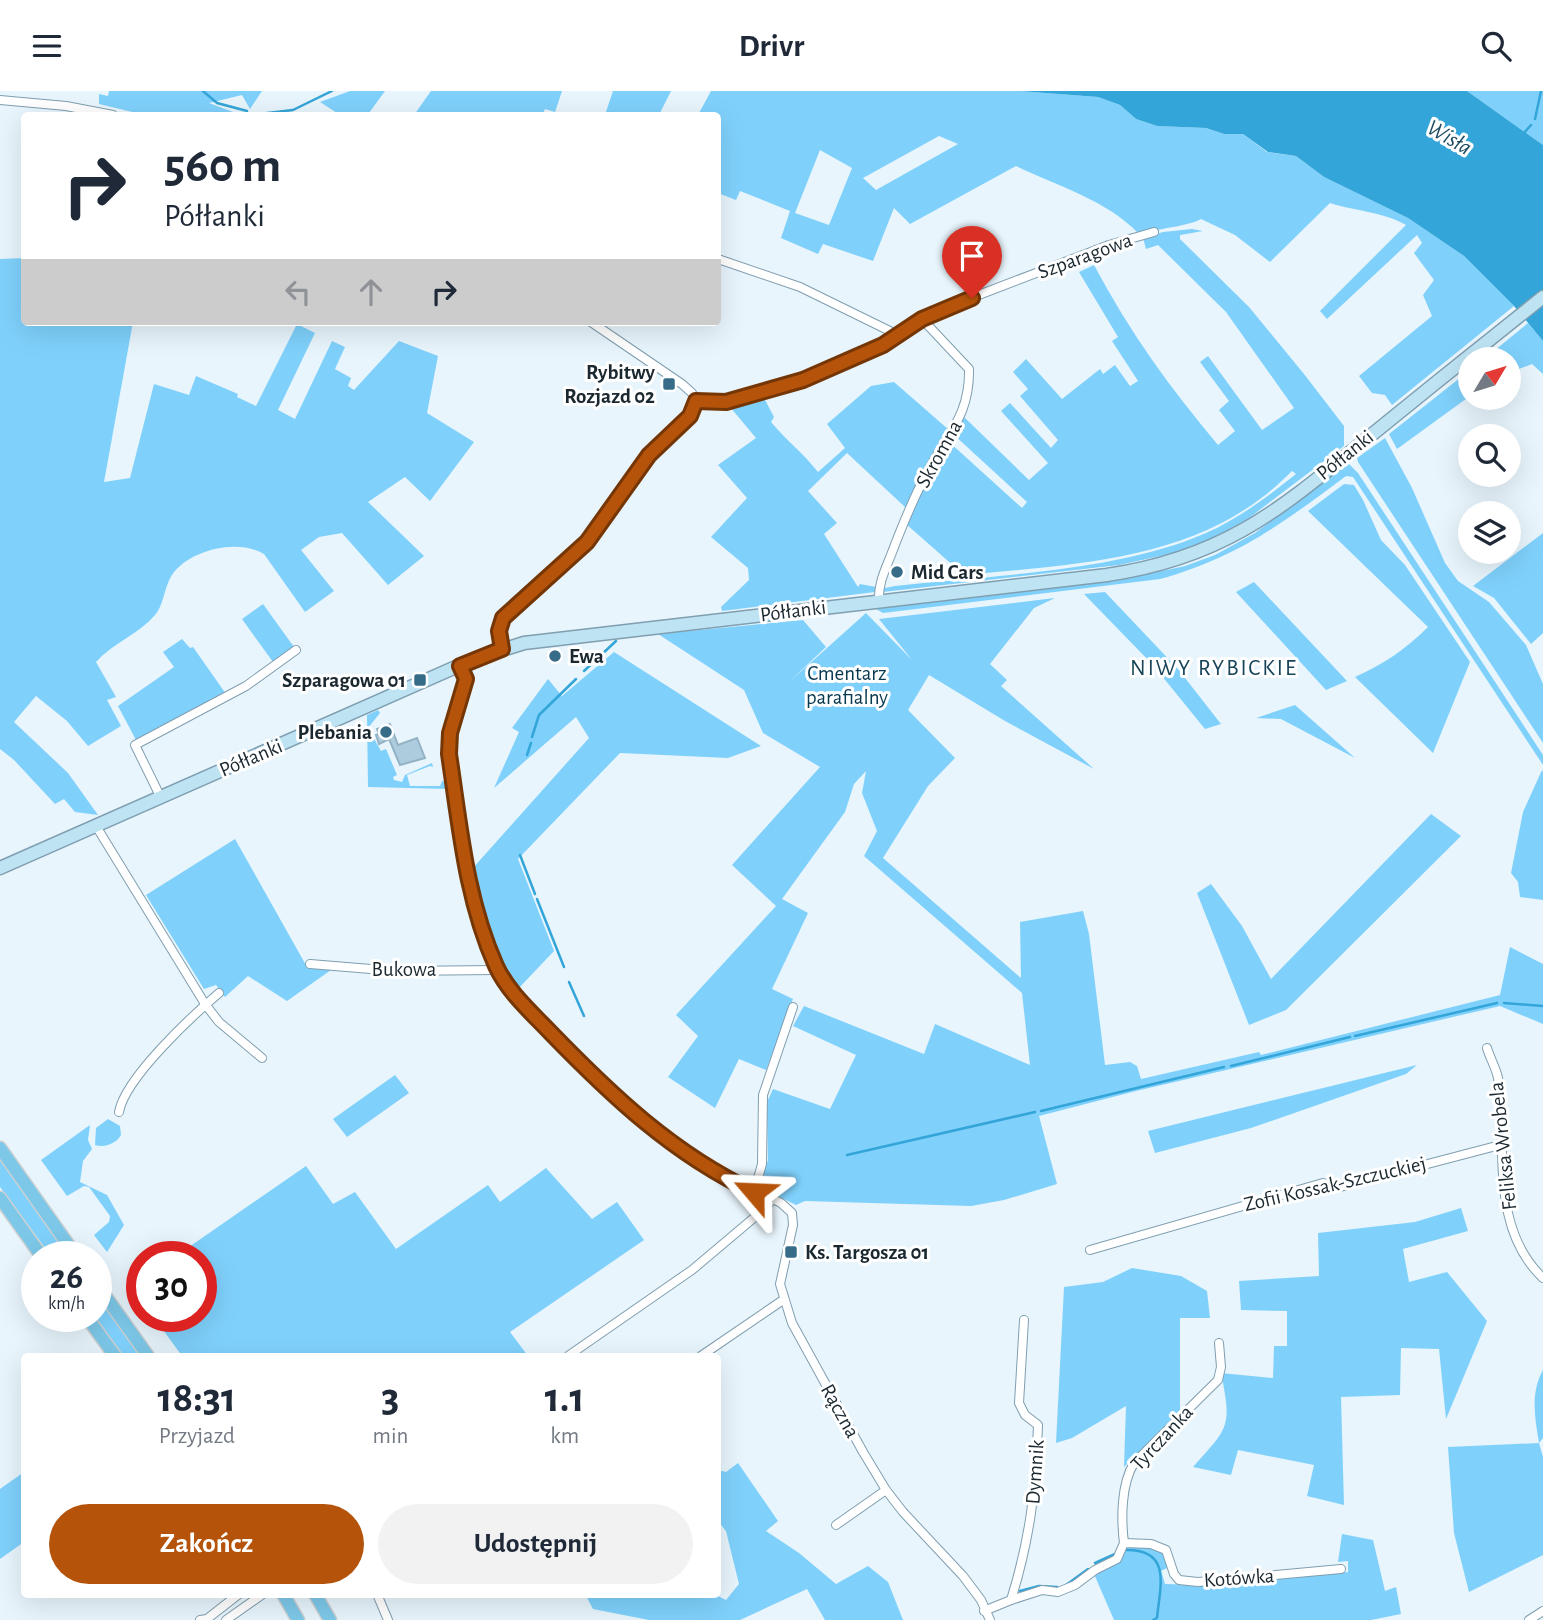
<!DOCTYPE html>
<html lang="pl">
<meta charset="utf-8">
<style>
:root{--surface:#fff;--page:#f2f2f3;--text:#1f2937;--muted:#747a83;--accent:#b45309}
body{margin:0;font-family:"Alegreya Sans",sans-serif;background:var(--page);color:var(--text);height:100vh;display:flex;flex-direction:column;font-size:26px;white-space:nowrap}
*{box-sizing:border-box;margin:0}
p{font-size:23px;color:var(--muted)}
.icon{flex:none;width:38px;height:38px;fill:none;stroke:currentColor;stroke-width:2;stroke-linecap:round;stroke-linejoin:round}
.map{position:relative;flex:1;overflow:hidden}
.panel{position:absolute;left:21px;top:1262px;width:700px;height:245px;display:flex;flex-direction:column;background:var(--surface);border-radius:7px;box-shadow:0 7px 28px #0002}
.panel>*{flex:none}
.hud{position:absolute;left:21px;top:21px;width:700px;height:214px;border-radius:7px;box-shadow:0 7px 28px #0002;background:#fff;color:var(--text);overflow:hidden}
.needle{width:46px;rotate:52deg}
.fabs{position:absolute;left:1458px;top:256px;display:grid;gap:14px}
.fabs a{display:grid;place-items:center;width:63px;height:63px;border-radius:50%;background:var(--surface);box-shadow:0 7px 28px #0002;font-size:35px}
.speed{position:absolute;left:21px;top:1150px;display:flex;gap:14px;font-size:35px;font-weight:700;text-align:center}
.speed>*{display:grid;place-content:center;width:91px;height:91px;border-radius:50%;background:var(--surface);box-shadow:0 7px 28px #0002;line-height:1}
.speed small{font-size:18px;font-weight:400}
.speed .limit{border:10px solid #d22;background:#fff;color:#111}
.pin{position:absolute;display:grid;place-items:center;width:60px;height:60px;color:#fff;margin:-72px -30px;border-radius:50% 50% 50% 0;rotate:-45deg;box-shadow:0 0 7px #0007}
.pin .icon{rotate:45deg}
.me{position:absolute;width:77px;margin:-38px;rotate:296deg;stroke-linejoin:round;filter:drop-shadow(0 0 5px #0008)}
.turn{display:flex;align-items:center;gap:24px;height:147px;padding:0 28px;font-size:32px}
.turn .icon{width:91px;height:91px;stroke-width:2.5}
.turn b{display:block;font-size:49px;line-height:60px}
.lanes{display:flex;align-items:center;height:66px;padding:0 28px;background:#0003;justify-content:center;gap:35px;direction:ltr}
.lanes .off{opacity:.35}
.eta{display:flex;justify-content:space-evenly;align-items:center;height:119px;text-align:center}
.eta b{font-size:42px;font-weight:700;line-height:49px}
.cta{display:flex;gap:14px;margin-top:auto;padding:14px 28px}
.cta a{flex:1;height:80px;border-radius:42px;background:var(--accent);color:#fff;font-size:28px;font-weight:700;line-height:80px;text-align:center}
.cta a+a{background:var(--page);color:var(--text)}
header{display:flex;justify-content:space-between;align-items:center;height:91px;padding:0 28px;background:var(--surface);font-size:32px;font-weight:700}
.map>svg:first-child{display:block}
.green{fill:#7fd1fc;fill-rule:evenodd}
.water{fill:#33a5d8}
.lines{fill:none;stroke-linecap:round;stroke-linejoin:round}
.stream{stroke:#33a5d8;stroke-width:2.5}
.building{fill:#adcddf;stroke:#93b3c5;stroke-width:2}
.street-casing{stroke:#7f9eb0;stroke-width:10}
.secondary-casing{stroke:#7f9eb0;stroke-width:15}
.primary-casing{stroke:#cdd0d1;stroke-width:15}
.street{stroke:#fff;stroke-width:8}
.secondary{stroke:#bee4f4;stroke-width:12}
.primary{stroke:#7dc8e9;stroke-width:12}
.route-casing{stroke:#753606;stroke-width:18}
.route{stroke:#b45309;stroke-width:12}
.poi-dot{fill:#366c88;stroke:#fff;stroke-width:2.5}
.labels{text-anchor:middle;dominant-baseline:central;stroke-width:6;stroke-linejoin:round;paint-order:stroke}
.street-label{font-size:21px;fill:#1b282f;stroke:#fff}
.poi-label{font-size:21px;font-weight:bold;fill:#1b282f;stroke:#fff;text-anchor:end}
.park-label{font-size:21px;fill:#08394f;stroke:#fff}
.water-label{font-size:23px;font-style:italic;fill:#1e4b61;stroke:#fff}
.neighbourhood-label{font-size:23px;letter-spacing:2px;fill:#19455a;stroke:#fff}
</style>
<header><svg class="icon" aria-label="menu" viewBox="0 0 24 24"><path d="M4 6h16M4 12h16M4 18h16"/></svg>Drivr<svg class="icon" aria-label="search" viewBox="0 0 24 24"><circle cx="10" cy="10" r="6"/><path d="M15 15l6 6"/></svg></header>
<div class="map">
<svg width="1543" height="1529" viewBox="0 0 1543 1529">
<rect width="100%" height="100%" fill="#e8f5fc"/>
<g class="green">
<polygon points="109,0 262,0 250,18 242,4 209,12 233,21 247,21 246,24 145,24 99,13 99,3 108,5"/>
<polygon points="350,0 385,0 369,22 371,24 336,24 337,22 320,11"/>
<polygon points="431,0 562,0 555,21 545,18 542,24 414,24"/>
<polygon points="613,0 671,0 659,24 605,24"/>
<path d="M711,0H1019L1098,6L1120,14L1136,28L1157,35L1206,37L1224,43H1243L1267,61L1296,65L1324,86L1408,127L1464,165L1514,215L1392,314L1385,304L1372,302L1359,285L1432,225L1423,204L1434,189L1414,162L1422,152L1417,144L1327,228L1320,220L1406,134C1384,121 1355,120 1330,112L1270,171L1235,144L1201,128C1190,135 1155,138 1139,143C1107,109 1057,95 1016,75L910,133L894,117L873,170L823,153L818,163L781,147L790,120L740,100L736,109L718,102V24H698ZM939,45L958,53L876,99L863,87ZM820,59L852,77L829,134L795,122Z"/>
<polygon points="1467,0 1543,0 1543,54"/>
<path d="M1192,138L1203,140L1180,144V148L1249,216L1304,283L1344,335V355L1249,427L1220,444L1179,461L1119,474L883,501L885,497L895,495C993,484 1117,481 1206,442C1240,427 1267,406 1296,383L1292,380C1282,390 1271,400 1260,408C1176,471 1064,474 964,484L906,433L948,350L1022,417L1027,411L953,343L964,326L1029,389L1048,372L1001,320L1010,312L1051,357L1058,349L1020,305L1028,298L1013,281L1026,268L1062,308L1100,278L1103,283L1115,274L1130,295L1138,290L1112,250L1118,246L1079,181L1094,174C1129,240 1170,297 1218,354L1235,340L1219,319L1229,310L1200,271L1208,265L1262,339L1294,317L1226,221L1158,154L1146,158L1143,147L1163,141Z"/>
<path d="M24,167V231H133L104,391L130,387L154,293L189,304L196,285L238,303L237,306L256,315L297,233L315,242L278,319L295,328L332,250L345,256L335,278L351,287L348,295L354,299L399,250L438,265L427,322L474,351L430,410L405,386L368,411L424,465L388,494L342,442L319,446L301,459L334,500L305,521L264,463C237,447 189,459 172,484C164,496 164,514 155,524C139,543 113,552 96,571L116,606L107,609L121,635L88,655L67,630L36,605L14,631L68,682L98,724L75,721L64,708L55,713L14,669L0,658V168Z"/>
<polygon points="1528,232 1543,250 1543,283 1532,273 1509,282 1508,268 1484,268"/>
<polygon points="1470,279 1470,305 1397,358 1389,343"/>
<path d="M894,291L949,339L905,416L847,362L808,400L837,432L824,443L858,496L860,493L876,496L875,501L722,520L721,516L749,489L748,477L711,446L747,407L718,374L756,347L730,316L763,305L774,326L771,331C787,350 803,362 818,381L845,357L827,333L871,295Z"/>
<polygon points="1385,347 1412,397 1445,472 1458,490 1489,511 1526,554 1543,593 1543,652 1358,371 1357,367"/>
<path d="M1348,372L1358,382L1543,664V674L1353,386L1346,385C1283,432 1238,466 1160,488L883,522L876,518L1116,490L1185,475L1215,464L1255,442Z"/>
<path d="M1344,393L1354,394L1363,409L1381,449L1405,474L1470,571L1433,662L1355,586C1384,573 1406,558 1428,536L1308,420Z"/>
<polygon points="1543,442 1543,542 1531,553 1494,507 1473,495"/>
<polygon points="1254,491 1347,590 1326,599 1236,501"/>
<polygon points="1105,501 1178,578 1221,633 1205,638 1153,574 1084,503"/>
<polygon points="1055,507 1034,517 990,573 1007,589 1001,595 1094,678 1005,630 929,584 908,619 955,667 928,695 883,767 1021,887 1020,831 1083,820 1089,843 1105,974 1130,971 1137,975 1141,988 1259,961 1261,964 1500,904 1510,856 1543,873 1543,933 1500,915 1136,1000 1039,1025 1057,1093 1004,1109 971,1115 805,1110 796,1114 760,1096 768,1069 767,1011 773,998 830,1018 856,964 793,935 804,915 924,963 935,933 1030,974 1022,902 864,765 877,740 862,702 866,680 854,693 845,721 782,808 808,822 772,898 793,908 766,979 739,968 715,1017 668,986 698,945 676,924 776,815 732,774 820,676 763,642 744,599 658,543 803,529 826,556 789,591 866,522 912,569 879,528"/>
<polygon points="263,513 294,556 273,571 242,528"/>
<polygon points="182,548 190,557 193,556 226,603 136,649 118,615 174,576 163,561"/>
<path d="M614,561L761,655L728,667L620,662L518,768L554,860L518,898C495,871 484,831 475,797L478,792L472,778L589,647L576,626L494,697L519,641L512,637L548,588L562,605Z"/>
<polygon points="1295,614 1355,667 1281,628 1256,627"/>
<polygon points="378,619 380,622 368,637 381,660 386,658 397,684 393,686 394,689 402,691 405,684 432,672 433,676 430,675 407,684 410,695 440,695 442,690 447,691 448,698 368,696 367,624"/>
<polygon points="1542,679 1543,681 1543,809 1520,806 1518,791 1511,782 1523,721"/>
<polygon points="1431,723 1461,745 1286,919 1249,934 1197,802 1211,793 1242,835 1271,888"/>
<polygon points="235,748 307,876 331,879 287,910 248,885 225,906 216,894 204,898 146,804"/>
<polygon points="1417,974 1406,983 1251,1037 1155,1062 1148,1040"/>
<polygon points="395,984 409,1002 347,1046 333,1028"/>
<path d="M108,1028L120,1035L121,1044C116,1053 104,1057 95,1054L96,1037Z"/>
<polygon points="90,1034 88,1049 92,1058 83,1070 80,1091 107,1104 124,1134 107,1161 94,1144 109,1131 110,1125 89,1096 84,1095 67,1105 41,1069"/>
<polygon points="0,1065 71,1165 51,1165 0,1096"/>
<polygon points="306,1075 333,1113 355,1101 396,1158 488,1094 500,1111 546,1077 592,1128 617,1111 644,1149 510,1241 528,1265 182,1265 153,1225 201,1225 201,1166 176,1165"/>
<path d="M1461,1117L1468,1140L1403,1158L1409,1191L1447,1181L1487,1230L1446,1328L1439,1258L1401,1257L1400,1304L1341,1306L1344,1414L1307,1405L1314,1374L1238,1359L1231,1384L1193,1376C1229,1336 1232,1336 1221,1282L1273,1287L1274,1255H1287V1220L1241,1219L1239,1190L1319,1185L1318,1142L1415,1131Z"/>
<polygon points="1132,1177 1181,1185 1207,1200 1210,1227 1180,1227 1180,1320 1124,1376 1126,1315 1072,1347 1056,1352 1064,1196 1103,1191"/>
<polygon points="96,1200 143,1265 123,1265 94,1225"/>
<path d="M1543,1279V1347L1539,1352L1543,1366V1464L1469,1501L1454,1442L1448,1356L1539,1352C1535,1328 1530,1302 1543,1279Z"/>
<polygon points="738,1372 778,1430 766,1440 799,1462 836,1493 868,1475 888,1491 903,1529 825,1529 807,1498 740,1529 649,1529 593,1518 585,1503 714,1503 726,1509 739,1493 726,1440 718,1430 718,1379 726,1381"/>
<polygon points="24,1381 24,1451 0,1468 0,1398"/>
<polygon points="1342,1443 1373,1449 1385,1500 1396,1496 1401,1523 1371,1529 1114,1529 1094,1483 1121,1467 1128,1455 1141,1455 1162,1459 1169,1476 1161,1480 1165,1493 1202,1494 1348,1481 1348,1470 1338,1471"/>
</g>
<polygon class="water" points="1019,0 1467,0 1543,54 1543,250 1514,215 1464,165 1408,127 1324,86 1296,65 1268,61 1243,43 1224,43 1206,37 1157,35 1136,28 1120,14 1098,6"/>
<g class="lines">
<g class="stream">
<polyline points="203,0 217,12 247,20"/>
<polyline points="259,23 293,19 332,0"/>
<polyline points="1535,28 1541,0"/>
<polyline points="1524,42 1531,34"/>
<polyline points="584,580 616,550"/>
<polyline points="532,646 539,624 576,588"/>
<polyline points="527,664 531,652"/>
<polyline points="520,764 535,803"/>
<polyline points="537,808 564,876"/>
<polyline points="569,891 584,925"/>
<polyline points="1504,912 1543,915"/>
<polyline points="1355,945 1497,912"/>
<polyline points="1231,975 1350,946"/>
<polyline points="1041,1020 1224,976"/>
<polyline points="847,1064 1035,1021"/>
<path d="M1127,1459C1172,1459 1160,1495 1157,1527L1153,1529"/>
<polyline points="1095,1472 1115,1463"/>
<polyline points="1066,1494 1088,1478"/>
<polyline points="1020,1500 1039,1495 1057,1496"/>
</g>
</g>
<polygon class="building" points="390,633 398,654 417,647 425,667 400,674 389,648 379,653 376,644 379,643 377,638"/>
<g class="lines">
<g class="street-casing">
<g id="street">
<polyline points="0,9 66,15 113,24"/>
<polyline points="718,168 800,196 898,244"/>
<polyline points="591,231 682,293 692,302 696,310"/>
<polyline points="696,310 726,311 803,289 883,254 922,228 963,210 1109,154 1154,141"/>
<path d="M879,510C878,493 885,479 891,464C902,435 913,407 928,380C948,342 970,324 969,278L922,228"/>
<polyline points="502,558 499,540 503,527 587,451 649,364 690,325 696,310"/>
<path d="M460,575C474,598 446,635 449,664L473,815L498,879L513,901L640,1029L710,1078L781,1112L792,1122L793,1134L780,1193L792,1232L863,1361L886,1399L903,1421L963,1485L981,1509L990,1529"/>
<polyline points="161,707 135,654 246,595 296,559"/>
<polyline points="96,735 205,913 219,931 262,967"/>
<polyline points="310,873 395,880 498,879"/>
<path d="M1487,957C1490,967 1496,977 1498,987C1508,1053 1488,1135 1543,1187"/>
<path d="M119,1021C125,987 192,925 219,902"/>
<polyline points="754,1101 762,1073 763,1004 793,916"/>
<polyline points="1090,1159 1323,1092 1340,1096 1500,1054"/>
<polyline points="568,1265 692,1179 762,1120 772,1109"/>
<polyline points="701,1265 783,1209"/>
<polyline points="836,1434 886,1399"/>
<path d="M1124,1452C1121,1428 1121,1393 1134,1372L1218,1289L1221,1276L1219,1252"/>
<polyline points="377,1503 388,1529"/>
<polyline points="1011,1509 1042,1499 1058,1501 1075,1494 1095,1479 1117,1468 1124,1452 1151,1453 1166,1459 1174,1483 1179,1489 1198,1491 1341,1478"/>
<path d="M984,1520L1011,1509C1030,1448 1036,1398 1038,1334L1025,1324L1019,1312L1024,1229"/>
<polyline points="200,1529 207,1528 239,1503"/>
<polyline points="226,1529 263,1503"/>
<polyline points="1529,1529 1543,1520"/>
</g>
</g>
<g class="secondary-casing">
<path id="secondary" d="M0,777L474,568L524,552L1107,484C1231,466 1287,412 1380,337C1434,293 1489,249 1543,206"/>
</g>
<g class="primary-casing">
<g id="primary">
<polyline points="0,1057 77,1166"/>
<polyline points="0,1107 42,1166"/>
<polyline points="96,1192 148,1265"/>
<polyline points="86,1225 115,1265"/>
<polyline points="283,1503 298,1529"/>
<polyline points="315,1503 330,1529"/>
</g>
</g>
<use href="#street" class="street"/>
<use href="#secondary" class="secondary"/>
<use href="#primary" class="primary"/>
</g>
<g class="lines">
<g class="route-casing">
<path id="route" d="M754,1101C673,1063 611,1004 550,941C531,921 508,901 496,875C466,808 460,736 449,663L450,642L466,588L460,575L502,558L499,540L503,527L587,451L649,364L690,325L696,310L726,311L803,289L883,254L922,228L972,207"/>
</g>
<use href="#route" class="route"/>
</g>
<g class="poi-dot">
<rect x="662" y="286" width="14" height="14" rx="3.5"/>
<circle cx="897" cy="481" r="7"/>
<circle cx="555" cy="565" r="7"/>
<rect x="413" y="582" width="14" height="14" rx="3.5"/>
<circle cx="386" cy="641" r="7"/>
<rect x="784" y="1154" width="14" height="14" rx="3.5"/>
</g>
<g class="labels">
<g class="street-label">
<text transform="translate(1085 165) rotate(-20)">Szparagowa</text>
<text transform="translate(939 363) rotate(-61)">Skromna</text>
<text transform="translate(1345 364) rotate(-39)">Półłanki</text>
<text transform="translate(793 520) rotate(-7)">Półłanki</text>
<text transform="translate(251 667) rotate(-23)">Półłanki</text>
<text x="404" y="878">Bukowa</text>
<text transform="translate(1503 1055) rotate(-96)">Feliksa Wrobela</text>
<text transform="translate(1335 1093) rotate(-13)">Zofii Kossak-Szczuckiej</text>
<text transform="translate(840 1320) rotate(61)">Rączna</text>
<text transform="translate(1162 1347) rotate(-47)">Tyrczanka</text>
<text transform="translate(1035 1381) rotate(-86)">Dymnik</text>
<text transform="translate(1239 1487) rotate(-4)">Kotówka</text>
</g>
<g class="poi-label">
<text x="655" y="281">Rybitwy<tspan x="655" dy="24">Rozjazd 02</tspan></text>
<text x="911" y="481" text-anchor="start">Mid Cars</text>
<text x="569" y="565" text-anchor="start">Ewa</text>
<text x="406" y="589">Szparagowa 01</text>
<text x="372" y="641">Plebania</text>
<text x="805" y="1161" text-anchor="start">Ks. Targosza 01</text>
</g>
<g class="park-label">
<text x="847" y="582">Cmentarz<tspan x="847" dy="24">parafialny</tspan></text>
</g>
<g class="water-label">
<text transform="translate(1449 47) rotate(30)">Wisła</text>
</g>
<g class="neighbourhood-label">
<text x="1214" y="577">NIWY RYBICKIE</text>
</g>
</g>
</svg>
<div class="fabs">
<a><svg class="needle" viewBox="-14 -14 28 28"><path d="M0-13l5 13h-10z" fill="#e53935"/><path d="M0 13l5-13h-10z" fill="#747a83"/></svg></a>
<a><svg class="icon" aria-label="search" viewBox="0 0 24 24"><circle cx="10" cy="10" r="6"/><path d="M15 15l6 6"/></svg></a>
<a><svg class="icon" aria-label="layers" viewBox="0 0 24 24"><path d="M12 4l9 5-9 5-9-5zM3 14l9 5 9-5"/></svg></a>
</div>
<div class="speed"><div>26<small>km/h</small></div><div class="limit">30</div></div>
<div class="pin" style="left:972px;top:207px;background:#d93025"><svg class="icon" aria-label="arrive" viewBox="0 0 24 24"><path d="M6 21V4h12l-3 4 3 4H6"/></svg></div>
<svg class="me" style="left:754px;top:1101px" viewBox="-20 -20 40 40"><path d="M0-17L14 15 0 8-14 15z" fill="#b45309" stroke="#fff" stroke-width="4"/></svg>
<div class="hud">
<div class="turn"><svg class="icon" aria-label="right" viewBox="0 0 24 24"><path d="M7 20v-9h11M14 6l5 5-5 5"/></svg><div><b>560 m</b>Półłanki</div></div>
<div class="lanes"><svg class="icon off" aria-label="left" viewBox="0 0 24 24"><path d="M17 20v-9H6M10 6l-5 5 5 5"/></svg><svg class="icon off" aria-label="ahead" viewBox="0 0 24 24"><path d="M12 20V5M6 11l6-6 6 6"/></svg><svg class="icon" aria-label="right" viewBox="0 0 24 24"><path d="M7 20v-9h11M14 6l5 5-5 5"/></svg></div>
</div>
<section class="panel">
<div class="eta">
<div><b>18:31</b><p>Przyjazd</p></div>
<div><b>3</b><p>min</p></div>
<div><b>1.1</b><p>km</p></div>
</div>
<div class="cta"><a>Zakończ</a><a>Udostępnij</a></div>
</section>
</div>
